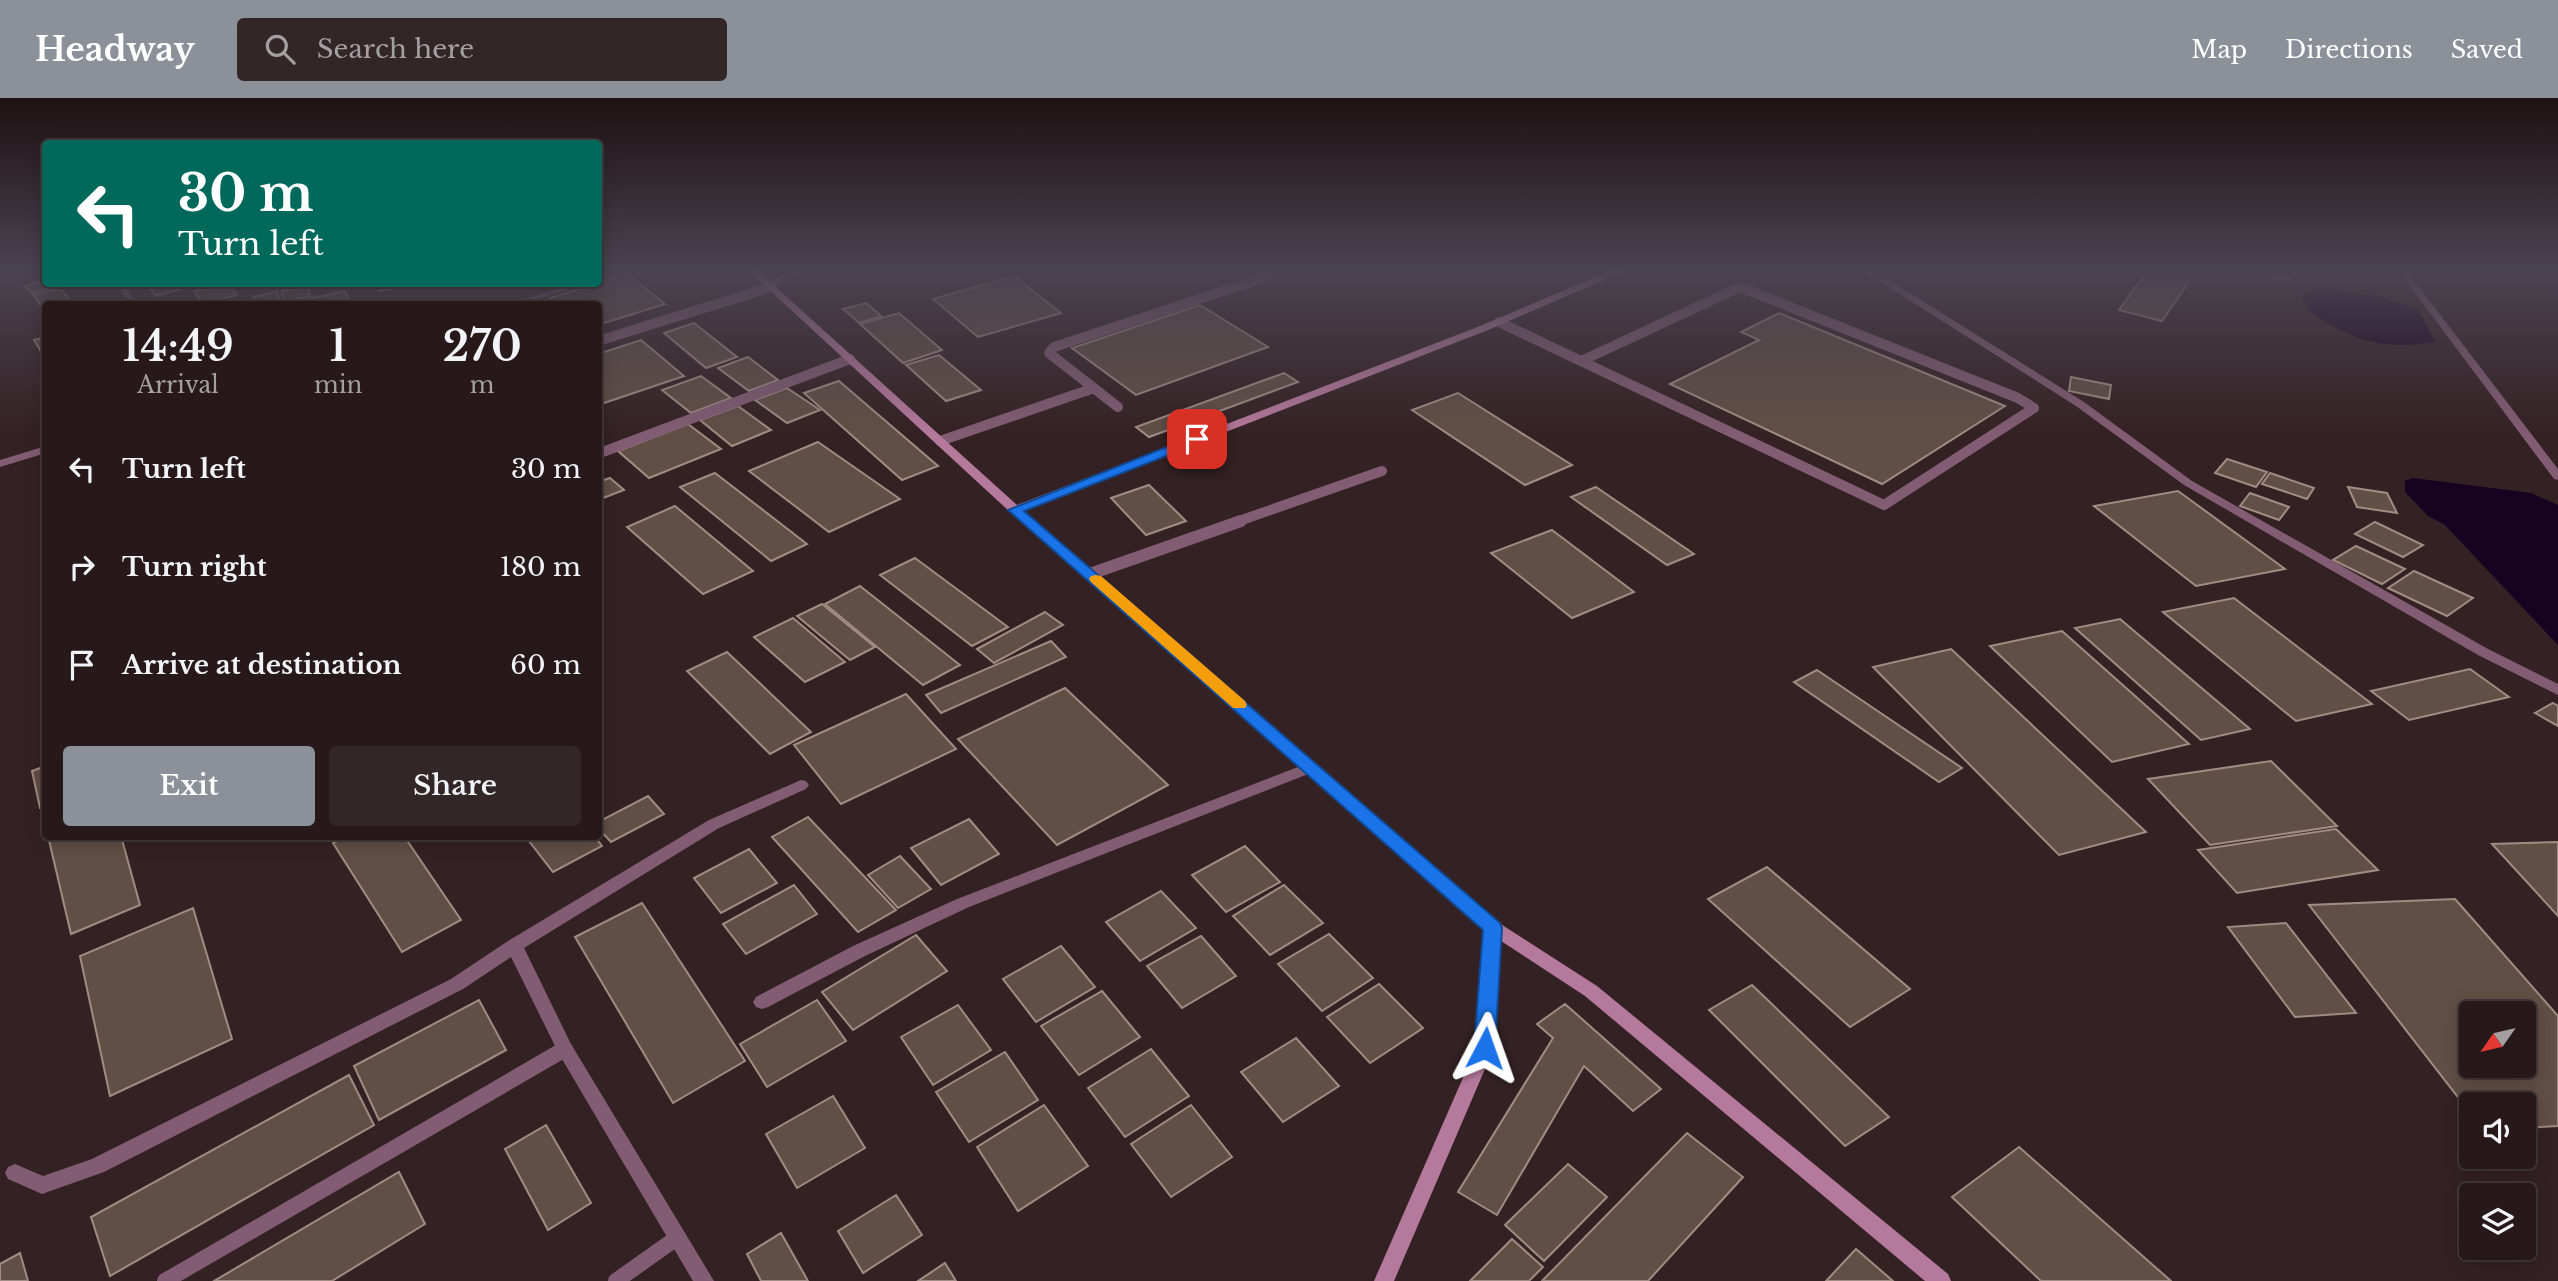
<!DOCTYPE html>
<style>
:root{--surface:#27191a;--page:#332627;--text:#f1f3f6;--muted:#a4a0a2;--line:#433839;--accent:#8c9099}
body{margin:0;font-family:"Libre Baskerville",serif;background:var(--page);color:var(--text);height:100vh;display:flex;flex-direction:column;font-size:26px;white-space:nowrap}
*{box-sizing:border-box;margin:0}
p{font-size:23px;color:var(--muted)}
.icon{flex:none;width:38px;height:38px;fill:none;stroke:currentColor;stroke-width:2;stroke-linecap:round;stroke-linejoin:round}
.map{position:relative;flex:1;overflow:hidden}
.drawer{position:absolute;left:42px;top:203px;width:560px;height:539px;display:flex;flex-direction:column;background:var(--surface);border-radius:7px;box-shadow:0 4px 18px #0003,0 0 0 2px var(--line)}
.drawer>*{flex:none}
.guide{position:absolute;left:42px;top:42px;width:560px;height:147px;border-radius:7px;box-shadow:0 4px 18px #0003,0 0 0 2px var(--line);background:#00695c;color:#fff;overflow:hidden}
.needle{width:46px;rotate:236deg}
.fabs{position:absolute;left:2459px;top:903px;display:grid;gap:14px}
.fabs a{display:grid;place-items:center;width:77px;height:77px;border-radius:7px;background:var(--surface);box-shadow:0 4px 18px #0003,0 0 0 2px var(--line);font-size:35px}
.pin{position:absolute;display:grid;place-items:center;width:60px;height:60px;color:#fff;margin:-30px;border-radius:14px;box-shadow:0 4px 10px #0006}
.me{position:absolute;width:77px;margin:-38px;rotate:4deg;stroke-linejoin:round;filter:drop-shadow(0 0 5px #0008)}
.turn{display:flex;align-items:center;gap:24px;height:147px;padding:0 21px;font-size:32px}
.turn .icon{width:91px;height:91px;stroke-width:2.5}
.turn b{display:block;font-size:49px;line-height:60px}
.eta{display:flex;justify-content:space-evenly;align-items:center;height:119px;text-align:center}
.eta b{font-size:42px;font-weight:600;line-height:49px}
.primary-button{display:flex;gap:14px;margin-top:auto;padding:14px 21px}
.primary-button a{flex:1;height:80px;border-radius:7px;background:var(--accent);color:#fff;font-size:28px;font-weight:600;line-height:80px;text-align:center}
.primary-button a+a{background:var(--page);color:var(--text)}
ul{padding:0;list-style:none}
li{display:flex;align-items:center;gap:21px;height:98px;padding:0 21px}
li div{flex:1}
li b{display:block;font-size:26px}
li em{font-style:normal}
header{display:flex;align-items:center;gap:42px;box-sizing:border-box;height:98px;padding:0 35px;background:var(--accent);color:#fff}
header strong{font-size:33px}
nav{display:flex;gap:38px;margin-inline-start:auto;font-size:24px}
.search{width:490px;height:63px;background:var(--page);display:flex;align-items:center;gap:18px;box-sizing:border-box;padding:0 24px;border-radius:7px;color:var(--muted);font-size:26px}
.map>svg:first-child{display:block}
.water{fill:#170222}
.building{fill:#614e45;stroke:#a18c83;stroke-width:2;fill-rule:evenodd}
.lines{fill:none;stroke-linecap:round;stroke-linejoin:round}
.lane-far2{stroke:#825c72;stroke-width:10}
.lane-far1{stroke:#825c72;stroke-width:12}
.lane{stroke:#825c72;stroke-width:16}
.street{fill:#825c72;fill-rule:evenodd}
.secondary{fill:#b5799c;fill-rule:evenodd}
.route{fill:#1a73e8;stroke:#114b97;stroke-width:2}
.slow{fill:#f59e0b}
</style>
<header>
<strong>Headway</strong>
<div class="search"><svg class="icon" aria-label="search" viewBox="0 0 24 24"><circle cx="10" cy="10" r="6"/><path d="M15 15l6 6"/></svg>Search here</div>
<nav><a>Map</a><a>Directions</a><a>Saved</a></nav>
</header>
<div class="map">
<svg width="2558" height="1183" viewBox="0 0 2558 1183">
<rect width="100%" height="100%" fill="#342123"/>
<g class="water">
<path d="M2321,190L2376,198L2418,211L2435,244C2395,250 2369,248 2333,228C2319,221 2308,214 2302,198Z"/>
<polygon points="2413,380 2531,395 2558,407 2558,547 2445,427 2428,418 2405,394 2405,383"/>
</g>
<g class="building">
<polygon points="2148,172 2197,172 2162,223 2119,212"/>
<polygon points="2262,172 2282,172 2289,181 2268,180"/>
<polygon points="627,176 665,206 598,227 598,206 558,206 550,200"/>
<polygon points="1014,178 1061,215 978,239 933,201"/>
<polygon points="46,182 46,186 63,186 32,195 24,188"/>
<polygon points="152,186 189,186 191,188 156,198 147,187"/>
<polygon points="229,186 237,197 203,206 194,193"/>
<polygon points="379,186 416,186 379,193"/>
<polygon points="307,188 310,198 284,204 282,193"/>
<polygon points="60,190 70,202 46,206 43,210 33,197"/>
<polygon points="277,193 280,206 254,206 253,199"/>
<polygon points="345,193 350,205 309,206 307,201"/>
<polygon points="866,205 881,218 859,225 843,211"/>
<polygon points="1200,207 1268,249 1136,297 1072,250"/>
<polygon points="899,215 942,252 903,265 860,226"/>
<polygon points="1779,215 2005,308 1882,386 1670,286 1759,242 1741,234"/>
<polygon points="694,225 737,259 706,270 664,235"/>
<polygon points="46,239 46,262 34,242"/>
<polygon points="641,242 684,278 598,307 598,256"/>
<polygon points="939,257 981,292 946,303 906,267"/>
<polygon points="748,259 778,282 749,293 718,270"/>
<polygon points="1284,275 1298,284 1149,339 1136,329"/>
<polygon points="701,278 731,300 691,315 662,292"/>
<polygon points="2071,279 2111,287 2109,301 2069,293"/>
<polygon points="839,283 938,368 902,382 804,295"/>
<polygon points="787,290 820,312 787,325 755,302"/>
<polygon points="1458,295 1572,367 1525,387 1412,312"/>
<polygon points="738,308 771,332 732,348 700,322"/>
<polygon points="688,326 721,351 649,380 618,353"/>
<polygon points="818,344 900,401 829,434 749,373"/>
<polygon points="2227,361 2267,374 2256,389 2215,375"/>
<polygon points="715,375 807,446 771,463 680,389"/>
<polygon points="2270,375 2314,390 2307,401 2262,386"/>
<polygon points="610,380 624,392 598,402 598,384"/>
<polygon points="1149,387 1186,423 1146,437 1111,400"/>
<polygon points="1596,389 1694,456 1667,467 1571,399"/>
<polygon points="2348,389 2387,395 2397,415 2357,409"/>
<polygon points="2178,393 2285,471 2196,488 2094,408"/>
<polygon points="2250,395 2289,409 2279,422 2240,408"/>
<polygon points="675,408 753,473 703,496 627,429"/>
<polygon points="2375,424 2423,447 2403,459 2355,436"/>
<polygon points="1552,432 1634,494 1572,520 1491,455"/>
<polygon points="2356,448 2405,471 2382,486 2333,462"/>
<polygon points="915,460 1008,529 972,548 880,477"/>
<polygon points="2414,473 2473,500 2447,518 2388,490"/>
<polygon points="860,488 960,567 923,587 825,506"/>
<polygon points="2234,500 2372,606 2296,623 2163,514"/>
<polygon points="822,506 875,549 850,562 797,518"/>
<polygon points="1045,514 1063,527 994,565 977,551"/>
<polygon points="793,520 845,564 805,584 754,539"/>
<polygon points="2120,521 2250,631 2201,642 2075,530"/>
<polygon points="2062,533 2189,646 2112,664 1990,548"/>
<polygon points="1051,543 1066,559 941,615 926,597"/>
<polygon points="1951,551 2146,734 2059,757 1873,569"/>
<polygon points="727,554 811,634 770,656 687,573"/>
<polygon points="2470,571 2509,599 2409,622 2371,593"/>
<polygon points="1817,572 1962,670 1939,684 1794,584"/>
<polygon points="1065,590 1168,687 1057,747 958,641"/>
<polygon points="906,596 956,651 841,706 794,647"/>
<polygon points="2553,605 2558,608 2558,628 2535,615"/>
<polygon points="2271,663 2337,728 2210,747 2148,681"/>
<polygon points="46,668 46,708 40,710 32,673"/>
<polygon points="648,698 664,716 611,744 598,730 598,724"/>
<polygon points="808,719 896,812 858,834 772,739"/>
<polygon points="969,721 999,756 941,787 911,750"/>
<polygon points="2336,731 2378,772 2237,795 2198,752"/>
<polygon points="48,738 121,738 140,807 71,836"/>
<polygon points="346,738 404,738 461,822 402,854 333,745"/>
<polygon points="525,738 594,738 602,748 553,774"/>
<polygon points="2558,744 2558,818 2492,746"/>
<polygon points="1245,748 1280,784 1226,814 1192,777"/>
<polygon points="749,751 777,785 721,815 694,780"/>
<polygon points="900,758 931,791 898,810 868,777"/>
<polygon points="1767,769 1910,891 1850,929 1708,801"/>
<polygon points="794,787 817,816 746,856 723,826"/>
<polygon points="1284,787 1323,825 1270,857 1233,818"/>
<polygon points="1161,793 1196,830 1140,863 1106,824"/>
<path d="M2455,801L2558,918V1028L2524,1030V1006H2471V1016L2309,807ZM2471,915H2524V968H2471Z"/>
<polygon points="642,805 745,963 673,1005 575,839"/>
<polygon points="193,810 232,941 110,998 80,858"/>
<polygon points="2286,825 2356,915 2295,919 2228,829"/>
<polygon points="1329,836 1373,880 1322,913 1278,866"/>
<polygon points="916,837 947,873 853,932 822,894"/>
<polygon points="1201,838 1236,878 1182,910 1147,868"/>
<polygon points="1061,848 1095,889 1036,924 1003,881"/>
<polygon points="1379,886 1423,930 1370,965 1327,919"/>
<polygon points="1752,887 1889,1019 1845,1048 1709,912"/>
<polygon points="1102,893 1140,939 1079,977 1041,928"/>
<polygon points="479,902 506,952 379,1022 354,968"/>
<polygon points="817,902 846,943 767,989 740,946"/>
<polygon points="1565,906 1661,991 1633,1013 1584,968 1497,1117 1458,1094 1553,940 1537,926"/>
<polygon points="958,907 991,952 933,987 901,939"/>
<polygon points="1296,940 1339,988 1283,1024 1241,974"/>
<polygon points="1151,951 1189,998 1125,1039 1088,990"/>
<polygon points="1005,954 1038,1002 969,1044 936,994"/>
<polygon points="349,977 374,1027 110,1178 91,1119"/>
<polygon points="833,998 865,1050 797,1090 766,1036"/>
<polygon points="1044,1007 1088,1068 1018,1113 977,1049"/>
<polygon points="1191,1007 1232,1059 1171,1099 1131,1046"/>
<polygon points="546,1027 591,1105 548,1132 505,1051"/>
<polygon points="1687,1035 1743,1079 1648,1183 1542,1183"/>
<polygon points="2019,1049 2171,1183 2041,1183 1952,1099"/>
<polygon points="1568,1066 1607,1099 1544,1163 1505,1127"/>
<polygon points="399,1074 425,1126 332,1183 214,1183"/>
<polygon points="896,1097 922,1137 863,1175 838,1133"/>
<polygon points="781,1135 808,1183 761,1183 747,1156"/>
<polygon points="1512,1141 1543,1169 1529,1183 1470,1183"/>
<polygon points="1856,1151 1893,1183 1826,1183"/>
<polygon points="20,1155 28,1183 0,1183 0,1166"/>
<polygon points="945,1165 956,1183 918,1183"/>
</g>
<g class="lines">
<g class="lane-far2">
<polygon points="1740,189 2018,300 2034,310 1884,407 1581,263"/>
<polyline points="1499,224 1581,263"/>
<polyline points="598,243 771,189"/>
<polyline points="1118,309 1049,255 1054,249 1266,179"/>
<polyline points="940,343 1094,290"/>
<polyline points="600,355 850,261"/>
<polyline points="1236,424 1382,373"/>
</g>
<polyline class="lane-far1" points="1090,476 1241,423"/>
<g class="lane">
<polyline points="165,1183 565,951"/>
<polyline points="616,1183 678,1139"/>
</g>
<g class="street">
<polygon points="621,172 634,172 598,184 598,178"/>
<polygon points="796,172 808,172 785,182 774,191 766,189 779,178"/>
<polygon points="1862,172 1873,172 2084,304 2192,383 2488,551 2558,586 2558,597 2478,557 2184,387 2076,308"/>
<polygon points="2398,172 2406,172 2558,371 2558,382 2554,381"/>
<polygon points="116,186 124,186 138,206 130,206"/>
<polygon points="573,186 587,186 521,206 507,206"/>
<polygon points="46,348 46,355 0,369 0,362"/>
<polygon points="1311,664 1316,665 1318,669 1316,673 969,809 865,858 768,909 762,911 756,909 753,904 756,899 853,848 957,801"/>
<polygon points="801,682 806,683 809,687 806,691 719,730 524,850 571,946 714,1183 693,1183 559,956 511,859 463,891 104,1074 42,1096 8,1081 5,1075 8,1069 15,1066 43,1078 92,1061 451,881 508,843 709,722"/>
</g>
<polygon class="secondary" points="748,172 757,172 1017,407 1480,228 1612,172 1623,172 1622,174 1488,232 1023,413 1499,825 1597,888 1948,1176 1951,1183 1925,1183 1585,898 1501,843 1494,950 1394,1183 1374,1183 1476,950 1484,832 1011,415"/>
</g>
<linearGradient id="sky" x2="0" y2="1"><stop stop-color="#1d1213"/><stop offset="0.51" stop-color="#4a4350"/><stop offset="1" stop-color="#4a4350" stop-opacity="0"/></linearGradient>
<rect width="2558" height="337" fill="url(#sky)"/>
<polygon class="route" points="1197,337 1202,338 1202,344 1024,413 1500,825 1502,830 1495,950 1492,956 1485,959 1477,956 1474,950 1483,832 1008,412"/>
<polygon class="slow" points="1096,477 1101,478 1245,603 1247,607 1245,610 1233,610 1091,484 1089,481 1091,478"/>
</svg>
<div class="fabs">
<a><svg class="needle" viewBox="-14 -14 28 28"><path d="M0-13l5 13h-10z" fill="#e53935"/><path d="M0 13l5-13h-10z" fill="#a4a0a2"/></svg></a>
<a><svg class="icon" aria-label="sound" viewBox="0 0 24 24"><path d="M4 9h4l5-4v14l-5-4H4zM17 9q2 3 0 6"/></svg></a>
<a><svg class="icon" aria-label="layers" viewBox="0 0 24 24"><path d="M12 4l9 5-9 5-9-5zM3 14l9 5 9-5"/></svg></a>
</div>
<div class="pin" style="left:1197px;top:341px;background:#d93025"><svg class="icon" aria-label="arrive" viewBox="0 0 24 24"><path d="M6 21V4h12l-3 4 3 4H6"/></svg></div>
<svg class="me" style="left:1485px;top:950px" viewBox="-20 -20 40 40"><path d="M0-17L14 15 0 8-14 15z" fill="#1a73e8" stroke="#fff" stroke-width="4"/></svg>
<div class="guide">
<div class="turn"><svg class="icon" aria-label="left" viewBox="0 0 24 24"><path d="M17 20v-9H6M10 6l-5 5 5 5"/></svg><div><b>30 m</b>Turn left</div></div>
</div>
<section class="drawer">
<div class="eta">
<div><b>14:49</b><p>Arrival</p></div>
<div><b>1</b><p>min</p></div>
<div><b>270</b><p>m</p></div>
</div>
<ul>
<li><svg class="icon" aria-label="left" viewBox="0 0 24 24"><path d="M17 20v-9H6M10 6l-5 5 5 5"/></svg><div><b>Turn left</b></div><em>30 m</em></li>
<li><svg class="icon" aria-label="right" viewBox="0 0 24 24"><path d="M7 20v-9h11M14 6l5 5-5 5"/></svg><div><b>Turn right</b></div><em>180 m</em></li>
<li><svg class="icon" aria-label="arrive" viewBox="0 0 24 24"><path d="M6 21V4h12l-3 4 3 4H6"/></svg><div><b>Arrive at destination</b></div><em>60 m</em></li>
</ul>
<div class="primary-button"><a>Exit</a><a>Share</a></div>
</section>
</div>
